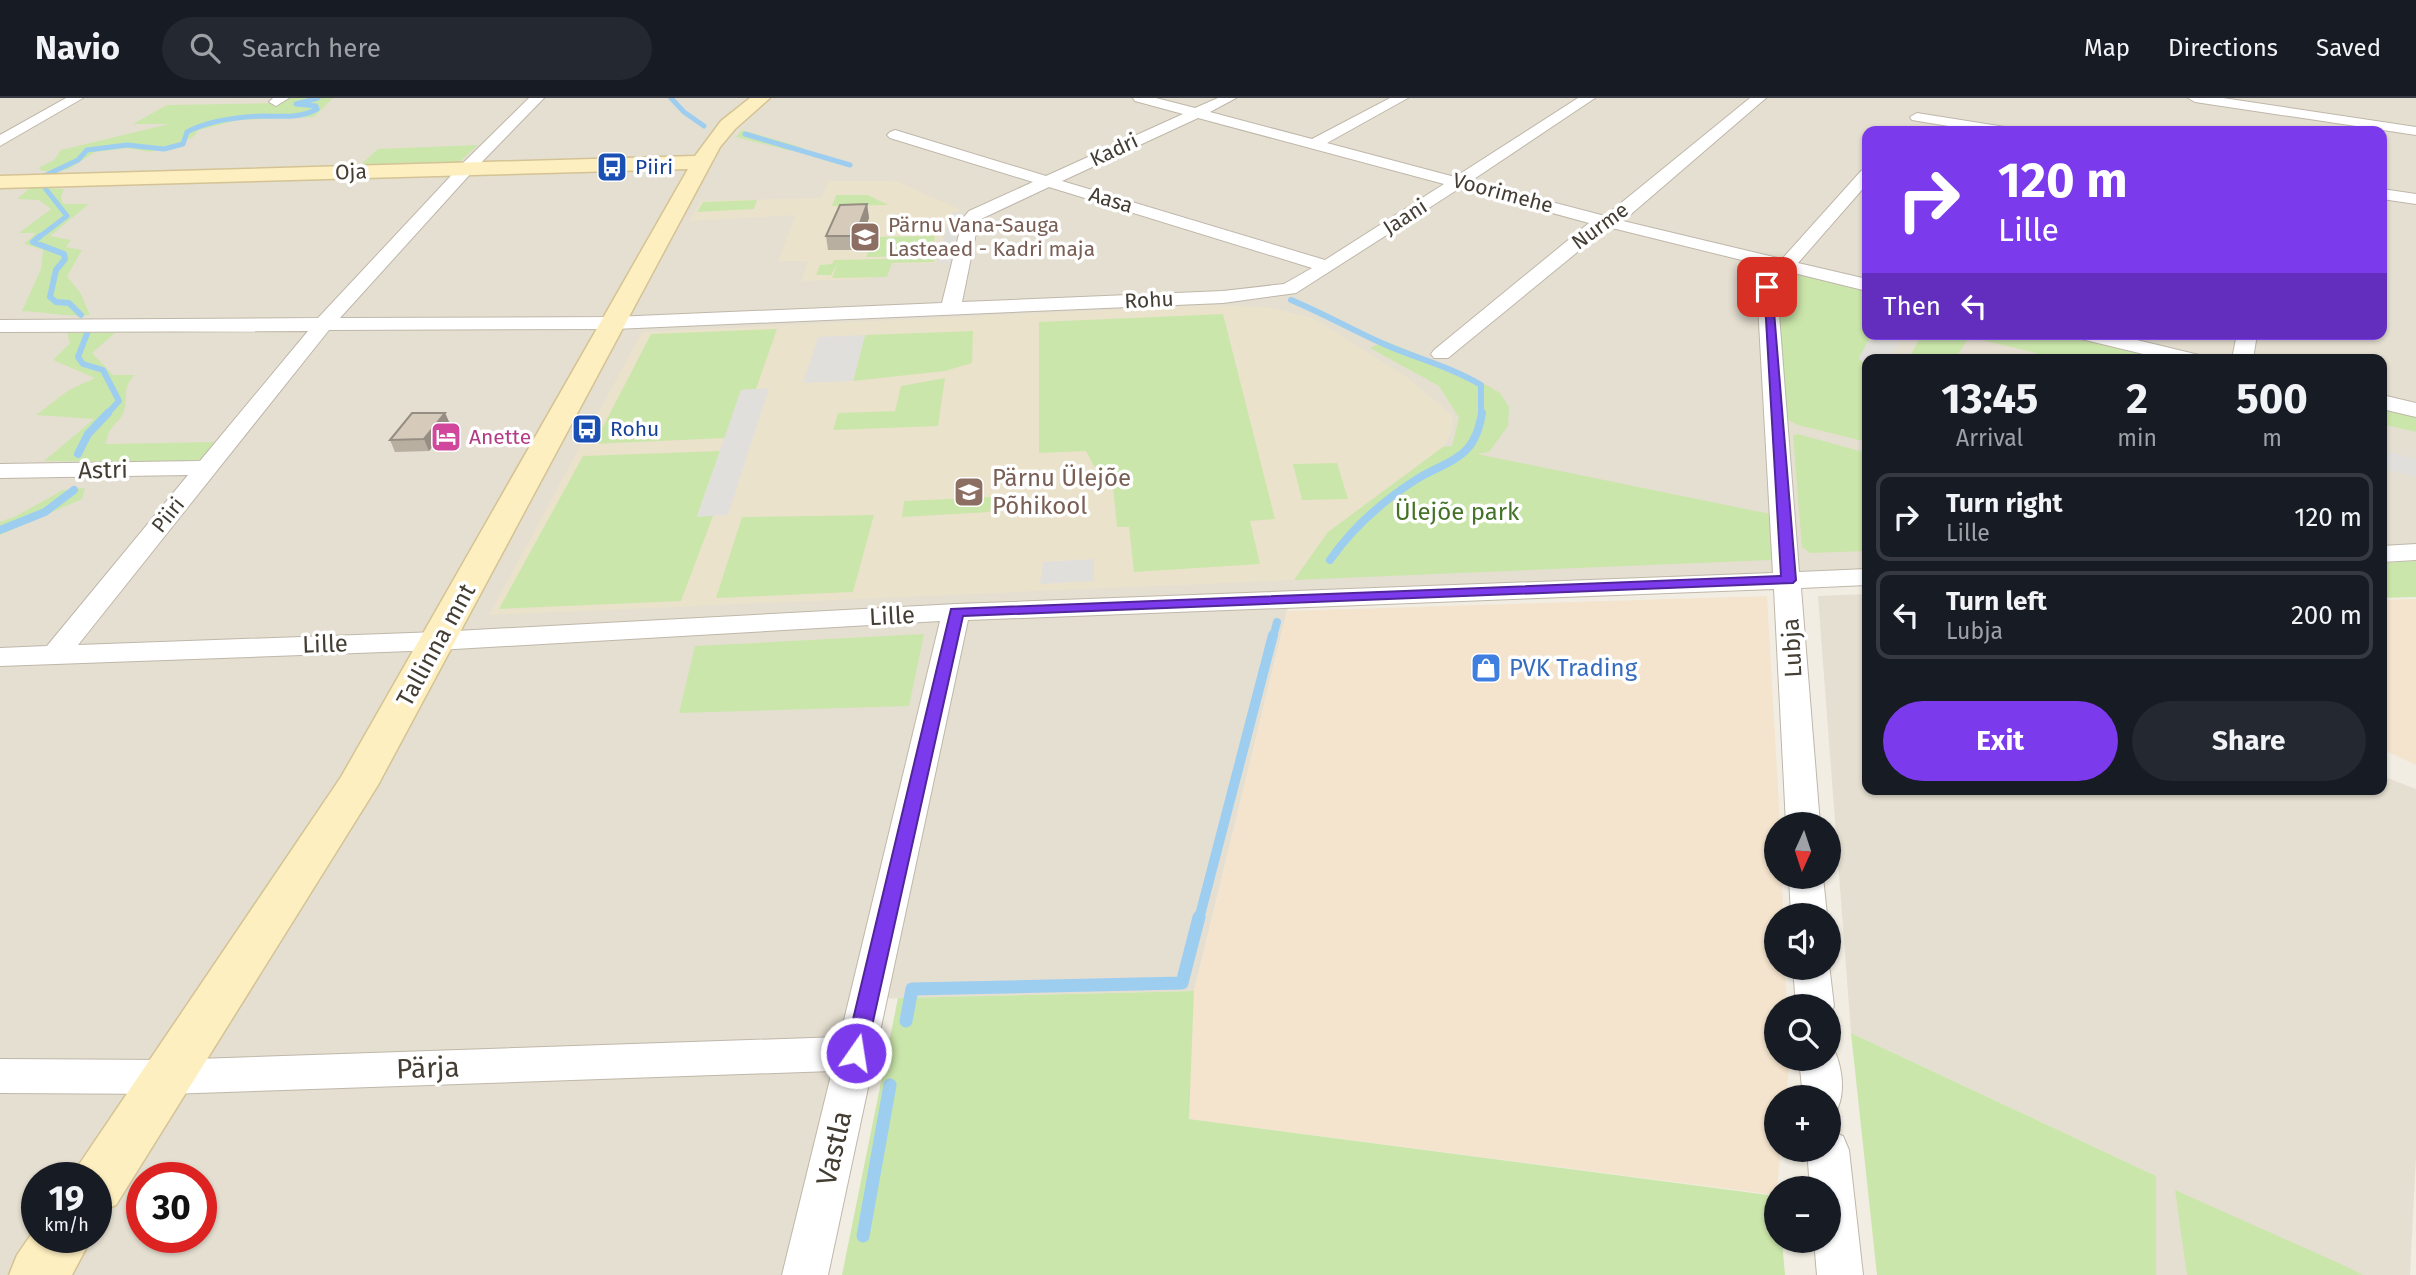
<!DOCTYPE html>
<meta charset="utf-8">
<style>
:root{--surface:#171b24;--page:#242831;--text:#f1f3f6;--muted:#9ea1a6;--line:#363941;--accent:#7c3aed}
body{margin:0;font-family:"Fira Sans",sans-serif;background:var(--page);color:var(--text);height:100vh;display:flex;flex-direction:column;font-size:26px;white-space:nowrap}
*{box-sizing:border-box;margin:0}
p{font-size:23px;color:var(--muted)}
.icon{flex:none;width:38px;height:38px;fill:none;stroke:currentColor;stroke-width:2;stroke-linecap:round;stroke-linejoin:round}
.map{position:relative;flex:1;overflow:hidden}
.sheet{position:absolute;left:1862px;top:256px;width:525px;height:441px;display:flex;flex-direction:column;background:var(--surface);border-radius:14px;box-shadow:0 2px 5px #0004}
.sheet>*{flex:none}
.top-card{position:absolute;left:1862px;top:28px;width:525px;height:214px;border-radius:14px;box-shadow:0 2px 5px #0004;background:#7c3aed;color:#fff;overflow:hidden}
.needle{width:46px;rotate:183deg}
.buttons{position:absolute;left:1764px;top:714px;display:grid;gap:14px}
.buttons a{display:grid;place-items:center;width:77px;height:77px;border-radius:50%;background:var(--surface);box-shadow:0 2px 5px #0004;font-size:35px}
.speed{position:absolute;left:21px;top:1064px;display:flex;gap:14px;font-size:35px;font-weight:700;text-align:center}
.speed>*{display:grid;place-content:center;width:91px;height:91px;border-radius:50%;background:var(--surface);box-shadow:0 2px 5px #0004;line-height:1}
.speed small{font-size:18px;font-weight:400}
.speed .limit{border:10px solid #d22;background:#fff;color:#111}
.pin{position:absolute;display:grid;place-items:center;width:60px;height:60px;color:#fff;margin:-30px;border-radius:14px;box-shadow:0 4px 10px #0006}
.me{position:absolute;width:77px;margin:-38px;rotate:13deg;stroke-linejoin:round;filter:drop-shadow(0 0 5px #0008)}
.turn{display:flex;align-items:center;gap:24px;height:147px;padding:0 21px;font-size:32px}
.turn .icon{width:91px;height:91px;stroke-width:2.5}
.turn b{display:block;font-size:49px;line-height:60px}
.then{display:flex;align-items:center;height:66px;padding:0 21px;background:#0003;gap:14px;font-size:26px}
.eta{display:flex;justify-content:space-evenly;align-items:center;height:119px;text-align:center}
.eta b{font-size:42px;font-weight:700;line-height:49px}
.action{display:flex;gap:14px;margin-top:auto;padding:14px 21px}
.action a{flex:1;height:80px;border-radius:42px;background:var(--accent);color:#fff;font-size:28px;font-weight:700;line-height:80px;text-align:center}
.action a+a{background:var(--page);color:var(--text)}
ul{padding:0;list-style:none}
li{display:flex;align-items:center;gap:21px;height:88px;margin:0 14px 10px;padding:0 7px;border:4px solid var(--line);border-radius:14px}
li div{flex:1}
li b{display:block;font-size:26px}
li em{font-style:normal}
header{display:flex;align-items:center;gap:42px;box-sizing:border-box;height:98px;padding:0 35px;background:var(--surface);border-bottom:2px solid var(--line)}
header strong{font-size:33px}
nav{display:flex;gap:38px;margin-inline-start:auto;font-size:24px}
.search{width:490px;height:63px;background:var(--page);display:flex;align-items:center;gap:18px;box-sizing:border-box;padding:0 24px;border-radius:38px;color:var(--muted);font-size:26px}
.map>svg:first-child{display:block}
.residential{fill:#e5dfd1;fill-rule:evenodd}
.commercial{fill:#f4e4cd}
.education{fill:#ebe2cc}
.green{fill:#cbe6ab}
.parking{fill:#e1dfdb}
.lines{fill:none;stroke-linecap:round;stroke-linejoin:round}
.stream-far4{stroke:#9eceef;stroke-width:5}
.stream-far3{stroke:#9eceef;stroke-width:6}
.stream-far2{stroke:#9eceef;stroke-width:8}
.stream-far1{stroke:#9eceef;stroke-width:10}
.stream{stroke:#9eceef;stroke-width:13}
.street-casing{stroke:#bfb7a9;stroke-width:2}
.secondary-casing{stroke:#d4c394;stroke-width:3}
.street{fill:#fff;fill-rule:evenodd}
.secondary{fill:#feefc0;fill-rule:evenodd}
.wall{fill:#b8afa1}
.shaded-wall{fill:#968e83}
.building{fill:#d6cbbb;stroke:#968e83;stroke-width:2}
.route{fill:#7c3aed;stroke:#51269a;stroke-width:2}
.labels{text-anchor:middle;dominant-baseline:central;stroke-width:7;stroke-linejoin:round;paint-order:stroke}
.far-street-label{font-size:21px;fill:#433d33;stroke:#fff}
.far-transit-label{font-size:21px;fill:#164399;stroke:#fff;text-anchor:start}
.far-education-label{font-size:21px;fill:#785e54;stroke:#fff;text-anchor:start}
.far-hotel-label{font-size:21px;fill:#b23c85;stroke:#fff;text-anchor:start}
.street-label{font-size:24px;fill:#433d33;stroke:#fff}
.education-label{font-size:24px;fill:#785e54;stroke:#fff;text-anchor:start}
.park-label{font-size:24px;fill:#447328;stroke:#fff}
.shop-label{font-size:24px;fill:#366cbe;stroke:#fff;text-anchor:start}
.near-street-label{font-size:28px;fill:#433d33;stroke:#fff}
</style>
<header>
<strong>Navio</strong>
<div class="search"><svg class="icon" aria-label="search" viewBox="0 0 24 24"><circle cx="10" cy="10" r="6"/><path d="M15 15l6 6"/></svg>Search here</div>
<nav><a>Map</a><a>Directions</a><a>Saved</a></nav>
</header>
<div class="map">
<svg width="2416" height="1177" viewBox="0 0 2416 1177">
<rect width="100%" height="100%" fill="#f1ede3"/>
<g class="residential">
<path d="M0,0H2416V447L2382,449V261H1867V474L1290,501L1194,893L868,901L805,1177H0ZM1867,33H2382V236H1867ZM37,1080H96V1139H37ZM142,1080H201V1139H142Z"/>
<polygon points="1867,496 1867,691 2382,691 2382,678 2416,691 2416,1059 2410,1177 2156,1177 2156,1078 1851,935 1818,498"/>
</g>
<g class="commercial">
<polygon points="1767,498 1780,726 1776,726 1776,779 1782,779 1783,817 1776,817 1776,870 1785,870 1787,908 1776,908 1776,961 1789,961 1789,971 1786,999 1776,999 1776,1052 1781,1052 1776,1097 1188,1021 1194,893 1287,513"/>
<polygon points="2416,501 2416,667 2382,651 2382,502"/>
</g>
<g class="education">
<polygon points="829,83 895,83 961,112 950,116 936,165 875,166 869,181 802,183 808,163 778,163 796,117 689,123 701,103 821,100"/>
<polygon points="1214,207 1266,209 1313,220 1408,280 1453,318 1451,336 1443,349 1328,434 1294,482 489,517 642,234"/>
</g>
<g class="green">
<polygon points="287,0 333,0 314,19 238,22 199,32 193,39 173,48 150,54 127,50 95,54 67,72 43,73 38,70 54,62 61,52 169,26 133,26 167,7 279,5"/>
<polygon points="742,32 804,50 791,53 736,39"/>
<polygon points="478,47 456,67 356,71 378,51"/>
<path d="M31,89L64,91L61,99L63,106H89L50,138L71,142L66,149L82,152L67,178L81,196L90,217C66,219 45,214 22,213L41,171L43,152L24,146L36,135H19L51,111L39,102L17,101Z"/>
<polygon points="836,97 868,97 888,107 832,108"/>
<polygon points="757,102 754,111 697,114 703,104"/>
<polygon points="935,138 931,158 866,159 874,139"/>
<polygon points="935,160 934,164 892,165 887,179 832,180 838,165 831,177 816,177 820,167 832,166 834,162"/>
<polygon points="1795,176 1867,192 1867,236 1904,236 1900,242 1871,238 1859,260 1867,269 1867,344 1798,327 1786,321 1775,193 1786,177"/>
<polygon points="1223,216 1275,421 1250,423 1260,466 1134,474 1129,429 1117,429 1112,379 1094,368 1086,353 1039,355 1039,224"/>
<polygon points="777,231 756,291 741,292 725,340 594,346 651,236"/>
<polygon points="973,233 972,265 945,273 853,283 865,237"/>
<path d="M116,234L92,255L113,277H135C121,291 129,296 124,313C119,327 108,326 106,346L214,344L204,359L194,364L44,363L94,321L36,317L69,292L95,280L53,262L70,245L67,235Z"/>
<polygon points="1922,236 2061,236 2168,261 2034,261 2036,255 1969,239 1955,261 1923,261 1910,258"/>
<polygon points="1385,243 1469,277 1500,295 1509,309 1508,328 1489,354 1477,356 1770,416 1771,462 1294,482 1328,434 1443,349 1452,348 1459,320 1439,288 1370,250"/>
<polygon points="945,280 938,328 833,332 838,315 895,313 901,288"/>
<polygon points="2382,310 2416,318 2416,334 2382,326"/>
<polygon points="1798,336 1867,355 1867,453 1810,455 1802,449 1793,337"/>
<polygon points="720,353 697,418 713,418 681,503 499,511 583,358"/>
<polygon points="1337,365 1348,401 1302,402 1293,366"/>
<polygon points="85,390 82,401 0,437 0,424 16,418 63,392"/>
<polygon points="992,399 990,414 902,419 904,403"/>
<polygon points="874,417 853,494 716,500 742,419"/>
<polygon points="2416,463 2416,499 2382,500 2382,465"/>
<polygon points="924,536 909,608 679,615 695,548"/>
<polygon points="1194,893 1189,1021 1776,1098 1776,1143 1782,1143 1785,1177 842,1177 898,900"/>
<polygon points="1851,935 2156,1078 2156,1177 1877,1177"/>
<polygon points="2175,1092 2343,1167 2363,1177 2187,1177"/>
</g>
<g class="parking">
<polygon points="962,112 951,165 938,165 951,116"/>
<polygon points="865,237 853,283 803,285 818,239"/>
<polygon points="1871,238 1900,242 1889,261 1867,261 1867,269 1859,260"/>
<polygon points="769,290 728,417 697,419 741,292"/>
<polygon points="2382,352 2416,361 2416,379 2382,371"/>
<polygon points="1094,461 1094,483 1040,486 1043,464"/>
</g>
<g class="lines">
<g class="stream-far4">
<polyline points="671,0 684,14 704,28"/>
<polyline points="745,36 850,67"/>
<path d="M44,78L78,62L87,52L127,47L164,51L183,46L187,34C210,22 237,19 263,18C282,18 299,21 317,11L316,8L296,6L318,0"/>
<polyline points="38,140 67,118 45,90"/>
</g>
<g class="stream-far3">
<polyline points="40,138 33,144 64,156 65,161 56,172 50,199 56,204 69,205 81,217"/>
<path d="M1291,202C1320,214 1347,229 1375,242C1410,259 1448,267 1481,287V316"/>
<polyline points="88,233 78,259 83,266 103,272 119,303 107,316"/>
</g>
<g class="stream-far2">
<polyline points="78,356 88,336 108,315"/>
<polyline points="0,432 45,414 74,392"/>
<path d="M1330,462C1353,429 1384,402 1417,381C1434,370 1455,365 1468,350C1477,340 1480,327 1482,315"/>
<polyline points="1273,539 1277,524"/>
</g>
<polyline class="stream-far1" points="1199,821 1273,537"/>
<g class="stream">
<polyline points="906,923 912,891 1182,885 1199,819"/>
<polyline points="863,1138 890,987"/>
</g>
<g class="street-casing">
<g id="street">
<polygon points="66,0 83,0 0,48 0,37"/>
<polygon points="273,0 289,0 276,8 269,4"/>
<path d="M529,0H544L473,73L340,220L614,219L942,205L963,120L969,113L1033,84L890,40L887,37L890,34L895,32L1046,78L1183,16L1135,3L1133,0H1156L1195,10L1218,0H1236L1210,14L1312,41L1390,0H1408L1327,45L1455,79L1578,0H1595L1471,83L1605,118L1750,0H1766L1623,123L1782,161L1861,73L1867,71V86L1798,165L1867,181V193L1790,174L1777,190L1799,474L1867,471V487L1801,490L1820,726H1786L1774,491L968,522L828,1177H782L832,973L168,996L0,995V961L168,962L840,939L940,523L438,552L0,568V550L47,548L188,377L0,380V366L200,363L308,233L0,234V222L318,220L461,67ZM1198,20L1444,86L1325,162L1062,83ZM1049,89L1312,170L1284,186L1223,193L962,204L978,125L981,121ZM1460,90L1589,125L1434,252L1431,256L1434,260H1448L1608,129L1774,170L1757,189L1773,475L956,506L438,534L78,547L329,232L614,231L1223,205L1296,195Z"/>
<polygon points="2188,0 2223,0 2416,29 2416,37 2195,4"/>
<polygon points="1917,15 2005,29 2012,33 1979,33 1912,22 1910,19"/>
<polygon points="2382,91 2416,96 2416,106 2382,101"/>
<polygon points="2074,236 2112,236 2199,257 2202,261 2164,261 2077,240"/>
<polygon points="2237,236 2257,236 2253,261 2232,261"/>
<polygon points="2382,297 2416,305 2416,319 2382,311"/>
<polygon points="2416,446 2416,462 2382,464 2382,448"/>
<polygon points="1789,779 1823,779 1827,817 1791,817"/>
<polygon points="1829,866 1834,908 1829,919 1829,908 1796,908 1793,870 1829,870"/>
<path d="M1829,947L1833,949C1842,968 1846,993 1837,1012L1829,1015V999H1803L1799,961H1829Z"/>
<polygon points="1829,1033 1843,1038 1849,1052 1863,1177 1817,1177 1814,1143 1829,1143 1829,1090 1810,1090 1807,1052 1829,1052"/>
</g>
</g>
<g class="secondary-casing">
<g id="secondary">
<polygon points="750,0 770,0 735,31 720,49 378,687 116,1107 96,1115 96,1080 72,1080 76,1071 341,679 688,71 0,90 0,78 695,58 721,23"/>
<polygon points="37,1128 37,1139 92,1139 72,1177 9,1177 17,1157"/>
</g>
</g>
<use href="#street" class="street"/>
<use href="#secondary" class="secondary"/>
</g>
<g class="wall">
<polygon points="867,106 869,120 857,152 828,152 826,138"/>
<polygon points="445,315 450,326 429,353 395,354 390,342"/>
</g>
<g class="shaded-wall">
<polygon points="867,106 869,120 857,152 855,138"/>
<polygon points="445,315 450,326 429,353 424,341"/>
</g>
<g class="building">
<polygon points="867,106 855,138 826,138 840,107"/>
<polygon points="412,315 445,315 424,341 390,342"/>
</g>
<polygon class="route" points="1764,187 1772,189 1796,482 1793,485 963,518 866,955 863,961 856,964 848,961 845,955 951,511 1781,478"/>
<defs>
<g id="bus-square" transform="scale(1.575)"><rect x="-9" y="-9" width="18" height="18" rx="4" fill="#1a4fb4" stroke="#fff"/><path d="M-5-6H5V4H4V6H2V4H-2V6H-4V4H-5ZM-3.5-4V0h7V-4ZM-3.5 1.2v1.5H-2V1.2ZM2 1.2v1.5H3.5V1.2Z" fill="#fff"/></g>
<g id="school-square" transform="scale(1.575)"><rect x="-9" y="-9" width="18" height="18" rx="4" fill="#8d6e63" stroke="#fff"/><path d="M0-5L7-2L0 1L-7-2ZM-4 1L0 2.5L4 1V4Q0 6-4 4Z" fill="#fff"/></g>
<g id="hotel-square" transform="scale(1.575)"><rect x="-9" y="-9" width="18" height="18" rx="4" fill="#d1479c" stroke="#fff"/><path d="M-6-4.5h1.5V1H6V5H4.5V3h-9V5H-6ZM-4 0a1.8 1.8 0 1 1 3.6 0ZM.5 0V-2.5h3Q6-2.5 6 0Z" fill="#fff"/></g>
<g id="shop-square" transform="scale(1.575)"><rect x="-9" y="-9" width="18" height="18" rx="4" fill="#3f7fe0" stroke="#fff"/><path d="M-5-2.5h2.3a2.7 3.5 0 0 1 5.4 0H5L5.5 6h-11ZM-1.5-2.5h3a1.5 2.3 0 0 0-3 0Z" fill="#fff"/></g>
</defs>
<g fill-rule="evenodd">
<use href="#bus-square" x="612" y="69"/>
<use href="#school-square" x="865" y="139"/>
<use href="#bus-square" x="587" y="331"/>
<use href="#hotel-square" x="446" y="339"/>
<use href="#school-square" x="969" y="394"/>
<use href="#shop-square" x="1486" y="570"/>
</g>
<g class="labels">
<g class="far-street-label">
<text transform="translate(1114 52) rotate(-25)">Kadri</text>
<text transform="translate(351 74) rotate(-2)">Oja</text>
<text transform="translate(1503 95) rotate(15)">Voorimehe</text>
<text transform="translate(1111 102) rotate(17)">Aasa</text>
<text transform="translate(1405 119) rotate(-33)">Jaani</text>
<text transform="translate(1600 128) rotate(-36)">Nurme</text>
<text transform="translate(1149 202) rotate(-3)">Rohu</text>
<text transform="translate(168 417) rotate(-51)">Piiri</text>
</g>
<g class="far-transit-label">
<text x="635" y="69">Piiri</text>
<text x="610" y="331">Rohu</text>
</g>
<g class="far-education-label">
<text x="888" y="127">Pärnu Vana-Sauga<tspan x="888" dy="24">Lasteaed - Kadri maja</tspan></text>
</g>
<g class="far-hotel-label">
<text x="469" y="339">Anette</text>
</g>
<g class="street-label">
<text transform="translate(103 372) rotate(-1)">Astri</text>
<text transform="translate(892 518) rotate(-3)">Lille</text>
<text transform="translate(325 546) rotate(-2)">Lille</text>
<text transform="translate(436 547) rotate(-61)">Tallinna mnt</text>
<text transform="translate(1792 550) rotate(-93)">Lubja</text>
</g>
<g class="education-label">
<text x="992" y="380">Pärnu Ülejõe<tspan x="992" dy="28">Põhikool</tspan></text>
</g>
<g class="park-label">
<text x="1457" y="414">Ülejõe park</text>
</g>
<g class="shop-label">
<text x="1509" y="570">PVK Trading</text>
</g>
<g class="near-street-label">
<text transform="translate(428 970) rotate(-2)">Pärja</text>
<text transform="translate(834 1050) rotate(-77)">Vastla</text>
</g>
</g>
</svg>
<div class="buttons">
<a><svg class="needle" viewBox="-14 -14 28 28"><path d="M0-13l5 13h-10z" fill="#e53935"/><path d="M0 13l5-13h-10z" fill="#9ea1a6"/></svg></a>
<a><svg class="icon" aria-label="sound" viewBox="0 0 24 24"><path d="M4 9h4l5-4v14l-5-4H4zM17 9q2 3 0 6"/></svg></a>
<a><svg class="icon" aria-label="search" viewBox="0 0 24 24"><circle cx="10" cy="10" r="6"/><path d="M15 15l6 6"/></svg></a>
<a>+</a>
<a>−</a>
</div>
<div class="speed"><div>19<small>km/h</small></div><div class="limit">30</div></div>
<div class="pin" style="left:1767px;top:189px;background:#d93025"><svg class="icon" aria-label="arrive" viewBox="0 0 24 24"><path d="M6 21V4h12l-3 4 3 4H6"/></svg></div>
<svg class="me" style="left:856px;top:955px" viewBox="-20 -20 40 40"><circle r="17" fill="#7c3aed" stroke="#fff" stroke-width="3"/><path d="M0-11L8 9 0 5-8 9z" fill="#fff"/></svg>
<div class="top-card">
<div class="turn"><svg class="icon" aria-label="right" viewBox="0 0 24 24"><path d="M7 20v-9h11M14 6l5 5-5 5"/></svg><div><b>120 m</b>Lille</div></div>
<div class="then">Then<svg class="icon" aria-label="left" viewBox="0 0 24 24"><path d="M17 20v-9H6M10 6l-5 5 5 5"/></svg></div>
</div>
<section class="sheet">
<div class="eta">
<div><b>13:45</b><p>Arrival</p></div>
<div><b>2</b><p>min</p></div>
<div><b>500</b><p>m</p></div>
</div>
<ul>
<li><svg class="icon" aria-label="right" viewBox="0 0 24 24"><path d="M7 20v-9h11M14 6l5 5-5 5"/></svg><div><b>Turn right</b><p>Lille</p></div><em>120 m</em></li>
<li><svg class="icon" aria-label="left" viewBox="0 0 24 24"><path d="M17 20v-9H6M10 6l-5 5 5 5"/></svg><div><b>Turn left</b><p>Lubja</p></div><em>200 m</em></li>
</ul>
<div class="action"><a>Exit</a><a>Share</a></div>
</section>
</div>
